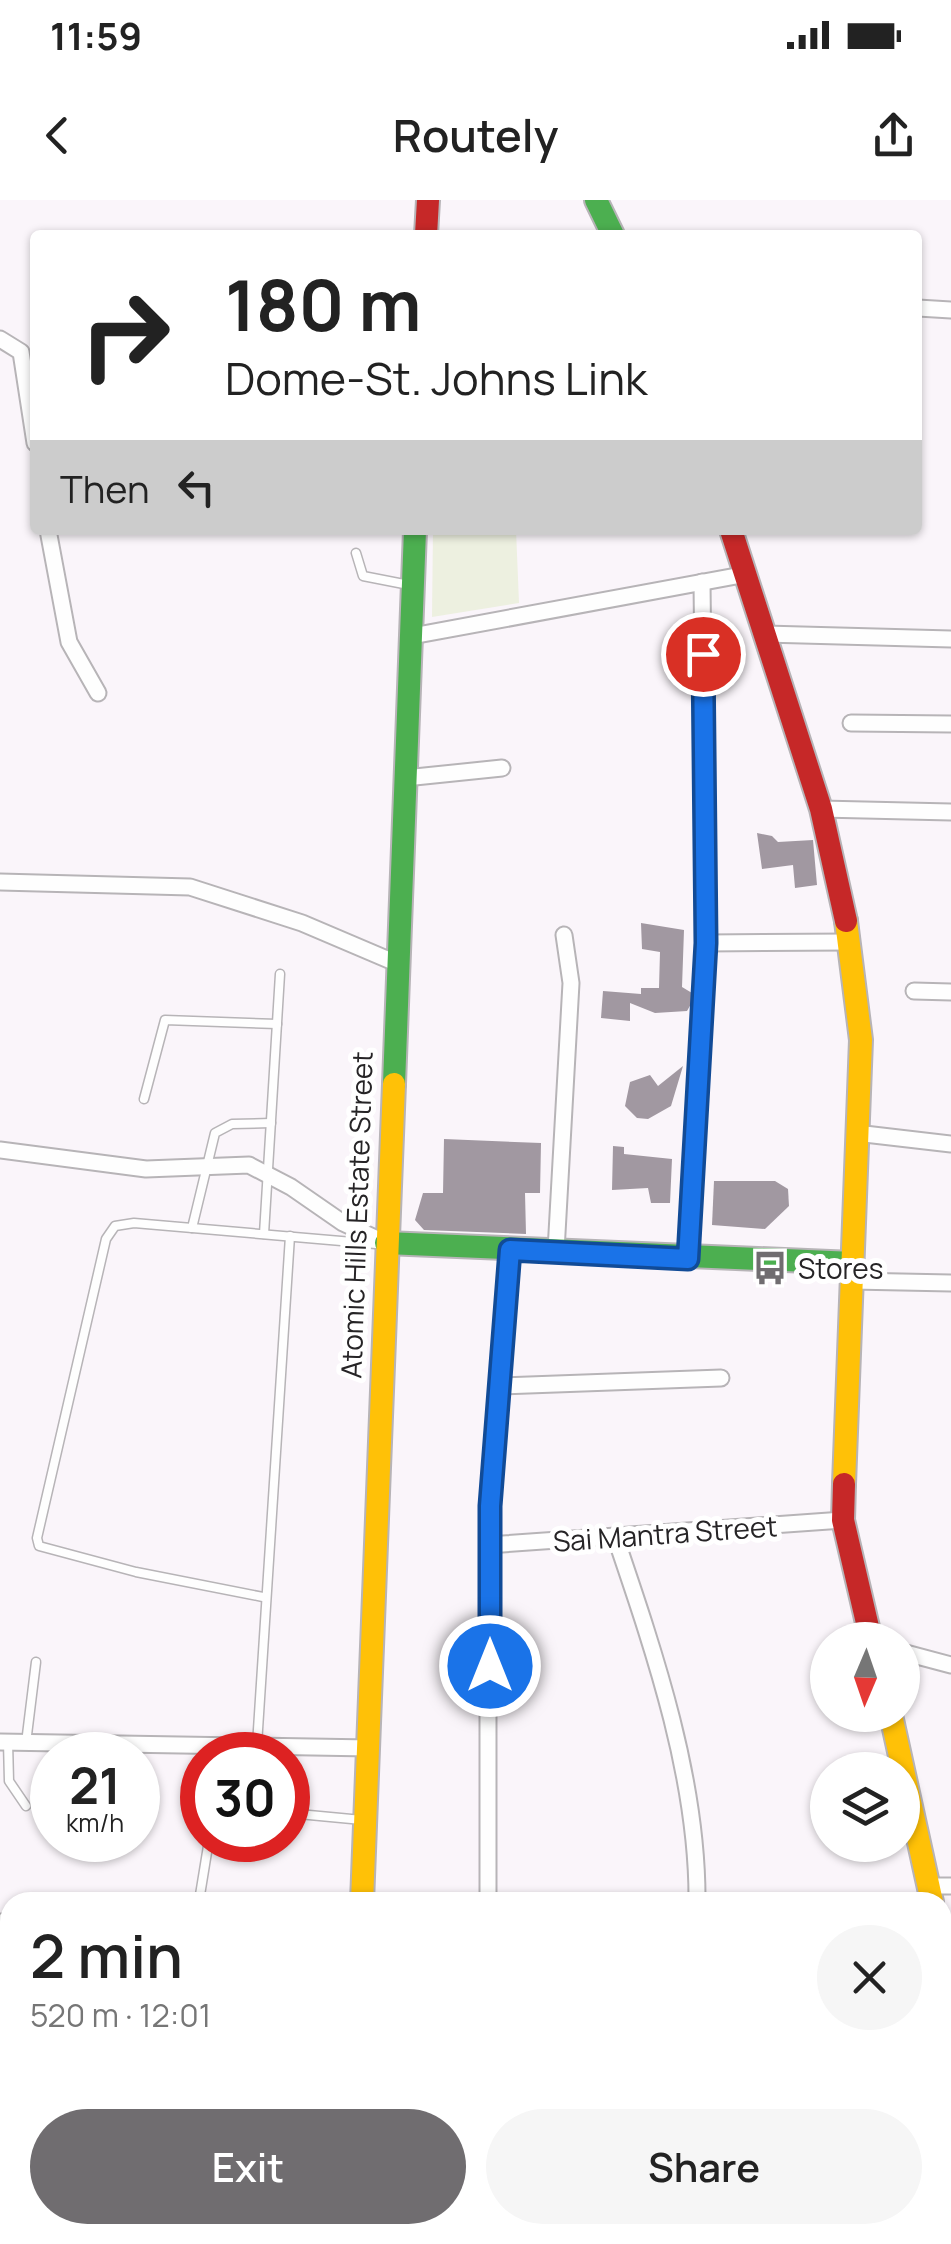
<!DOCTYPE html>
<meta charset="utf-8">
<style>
:root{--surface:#fff;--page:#f6f6f6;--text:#222;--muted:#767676;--accent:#706d70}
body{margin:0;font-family:Manrope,sans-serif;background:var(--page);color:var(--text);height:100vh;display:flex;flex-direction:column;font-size:38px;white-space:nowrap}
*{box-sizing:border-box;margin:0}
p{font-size:32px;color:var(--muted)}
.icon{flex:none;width:55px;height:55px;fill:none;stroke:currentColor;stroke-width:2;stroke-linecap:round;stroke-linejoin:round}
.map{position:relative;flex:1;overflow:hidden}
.sheet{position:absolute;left:0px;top:1692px;width:952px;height:352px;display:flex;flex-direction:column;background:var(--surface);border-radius:30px 30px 0 0;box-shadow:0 2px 8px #0004}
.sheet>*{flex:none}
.hud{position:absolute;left:30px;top:30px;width:892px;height:305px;border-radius:10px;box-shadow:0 2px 8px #0004;background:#fff;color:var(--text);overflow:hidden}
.needle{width:65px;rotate:182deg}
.fabs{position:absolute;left:810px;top:1422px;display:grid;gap:20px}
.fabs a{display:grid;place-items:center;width:110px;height:110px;border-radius:50%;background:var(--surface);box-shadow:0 2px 8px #0004;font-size:50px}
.speed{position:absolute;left:30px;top:1532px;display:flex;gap:20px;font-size:50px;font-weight:700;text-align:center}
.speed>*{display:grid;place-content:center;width:130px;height:130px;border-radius:50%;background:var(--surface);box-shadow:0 2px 8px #0004;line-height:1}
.speed small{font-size:25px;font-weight:400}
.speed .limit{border:15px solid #d22;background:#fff;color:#111}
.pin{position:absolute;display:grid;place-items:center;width:85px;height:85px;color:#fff;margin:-42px;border:5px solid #fff;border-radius:50%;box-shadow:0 2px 10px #0007}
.me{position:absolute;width:110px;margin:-55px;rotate:0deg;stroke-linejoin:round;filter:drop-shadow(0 0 8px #0008)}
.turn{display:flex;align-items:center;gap:35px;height:210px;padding:0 30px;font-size:45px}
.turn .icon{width:130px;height:130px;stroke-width:2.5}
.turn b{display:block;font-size:70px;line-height:85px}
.then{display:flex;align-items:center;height:95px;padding:0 30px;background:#0003;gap:20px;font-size:38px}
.round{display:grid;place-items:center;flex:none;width:105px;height:105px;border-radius:52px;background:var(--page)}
.overview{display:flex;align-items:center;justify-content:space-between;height:170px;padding:0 30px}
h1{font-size:60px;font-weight:600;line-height:75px}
.button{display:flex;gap:20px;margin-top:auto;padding:20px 30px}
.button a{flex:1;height:115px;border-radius:60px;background:var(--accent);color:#fff;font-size:40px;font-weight:600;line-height:115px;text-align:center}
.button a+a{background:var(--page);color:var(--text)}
.status{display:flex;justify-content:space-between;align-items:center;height:70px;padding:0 50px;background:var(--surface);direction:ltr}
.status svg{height:28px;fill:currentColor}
header{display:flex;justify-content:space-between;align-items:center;height:130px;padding:0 30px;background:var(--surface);font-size:45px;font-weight:600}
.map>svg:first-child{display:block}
.green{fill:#edf0e0}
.building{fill:#a198a1}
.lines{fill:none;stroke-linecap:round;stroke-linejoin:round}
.lane-casing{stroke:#b7b4b7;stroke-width:11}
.street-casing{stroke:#b7b4b7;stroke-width:19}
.fast-casing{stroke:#b7b4b7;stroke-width:26}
.slow-casing{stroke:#b7b4b7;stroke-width:26}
.jam-casing{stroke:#b7b4b7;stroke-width:26}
.lane{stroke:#fefefe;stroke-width:8}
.street{stroke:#fefefe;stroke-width:15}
.fast{stroke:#4caf50;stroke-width:22}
.slow{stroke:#ffc107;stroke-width:22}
.jam{stroke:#c62828;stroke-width:22}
.route-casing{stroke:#114b97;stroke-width:25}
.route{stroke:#1a73e8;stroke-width:18}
.labels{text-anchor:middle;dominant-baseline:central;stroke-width:10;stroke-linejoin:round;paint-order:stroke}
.street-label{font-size:28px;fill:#262426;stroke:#fff}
.poi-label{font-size:28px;fill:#262426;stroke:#fff;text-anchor:start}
</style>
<div class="status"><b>11:59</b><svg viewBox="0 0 49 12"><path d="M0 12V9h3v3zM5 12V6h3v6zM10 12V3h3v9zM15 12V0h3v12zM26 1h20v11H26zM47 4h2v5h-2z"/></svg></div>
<header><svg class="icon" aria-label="back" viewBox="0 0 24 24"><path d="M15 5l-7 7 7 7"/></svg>Routely<svg class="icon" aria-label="share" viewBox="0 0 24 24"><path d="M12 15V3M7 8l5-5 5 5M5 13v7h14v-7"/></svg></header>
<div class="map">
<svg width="951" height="2044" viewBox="0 0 951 2044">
<rect width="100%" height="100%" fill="#faf5fa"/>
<polygon class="green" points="433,330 516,330 519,403 432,417"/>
<g class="building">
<polygon points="757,633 772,636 778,642 813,640 817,685 795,688 793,665 762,669"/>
<polygon points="641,723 684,730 682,787 692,793 691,804 687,811 655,813 630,803 630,821 601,818 603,791 641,794 641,788 659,788 660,752 642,749"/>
<polygon points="683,866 671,906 648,919 637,918 625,906 630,882 650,875 658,886"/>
<polygon points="444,939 541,943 540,993 525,993 526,1034 424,1030 415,1020 423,993 443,993"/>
<polygon points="613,946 624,947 624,954 672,959 670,1003 651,1003 648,988 612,990"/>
<polygon points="714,981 775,981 788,989 789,1006 765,1029 712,1025"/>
</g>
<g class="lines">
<g class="lane-casing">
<g id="lane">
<polyline points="356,353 363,376 409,385"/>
<polyline points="144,899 165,820 277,824"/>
<polyline points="192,1028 215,933 232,924 271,923"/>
<polyline points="264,1034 280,774"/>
<polyline points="263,1397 136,1372 39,1346 37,1338 106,1039 115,1026 134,1023 376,1044"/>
<polyline points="8,1542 9,1581 26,1606"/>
<polyline points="26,1543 36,1462"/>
<polyline points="257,1545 290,1036"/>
<polyline points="288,1613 362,1620"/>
<polyline points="200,1695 209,1640"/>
</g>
</g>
<g class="street-casing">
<g id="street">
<polyline points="918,108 951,110"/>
<polyline points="0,139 21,152 35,243"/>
<polyline points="48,330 69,442 98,493"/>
<polyline points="765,434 951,439"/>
<polyline points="412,436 747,374"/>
<polyline points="851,523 951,524"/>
<polyline points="405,578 502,568"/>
<polyline points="821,609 951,612"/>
<polyline points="0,682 190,687 302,723 396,763"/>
<polyline points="706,743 851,742"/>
<polyline points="914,791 951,792"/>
<polyline points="856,933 951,944"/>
<polyline points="0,950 146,969 249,965 291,987 343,1023 386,1043"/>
<polyline points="556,1051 571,783 564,735"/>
<polyline points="688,1059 706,743 702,382"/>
<polyline points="852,1081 951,1083"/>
<polyline points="500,1186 721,1178"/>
<path d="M616,1339C655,1454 698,1580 697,1702"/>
<polyline points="488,1345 843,1320"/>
<polyline points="902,1452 951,1465"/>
<polyline points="0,1542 370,1548"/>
<polyline points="928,1686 951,1686"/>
<polyline points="488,1702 488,1345 510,1050"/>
<polyline points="0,1722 10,1722"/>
<polyline points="0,1852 10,1852"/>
<polyline points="942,1934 951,1932"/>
<polyline points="0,2015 10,2016"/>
<polyline points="159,2035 264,2044"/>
<polyline points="495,2035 495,2044"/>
<polyline points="793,2035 795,2044"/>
</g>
</g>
<g class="fast-casing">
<g id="fast">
<polyline points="596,0 613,35"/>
<polyline points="394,884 415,330"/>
<polyline points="386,1043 853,1063"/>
</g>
</g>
<g class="slow-casing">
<g id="slow">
<polyline points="844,1284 861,840 846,721"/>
<polyline points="891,1515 932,1702"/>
<polyline points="362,1702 394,884"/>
<polyline points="942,1757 951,1796"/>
<polyline points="346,2035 346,2044"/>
</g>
</g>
<g class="jam-casing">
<g id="jam">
<polyline points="426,35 428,0"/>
<polyline points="731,330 821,609 846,721"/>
<polyline points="844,1284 843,1320 871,1440"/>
</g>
</g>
<use href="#lane" class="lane"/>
<use href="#street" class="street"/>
<use href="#fast" class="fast"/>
<use href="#slow" class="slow"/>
<use href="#jam" class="jam"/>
</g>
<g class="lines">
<g class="route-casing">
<polyline id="route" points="490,1466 490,1306 510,1050 688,1059 706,743 703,454"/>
</g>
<use href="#route" class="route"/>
</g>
<defs>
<g id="bus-bare" transform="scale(2.7)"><path d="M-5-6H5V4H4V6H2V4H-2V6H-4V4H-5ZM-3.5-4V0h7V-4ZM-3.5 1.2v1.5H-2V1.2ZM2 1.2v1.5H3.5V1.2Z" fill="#706d70" stroke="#fff" stroke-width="2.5" paint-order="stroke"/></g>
</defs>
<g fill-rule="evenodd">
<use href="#bus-bare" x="770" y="1068"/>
</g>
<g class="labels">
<g class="street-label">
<text transform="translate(356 1015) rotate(-88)">Atomic Hills Estate Street</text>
<text transform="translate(665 1333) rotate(-4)">Sai Mantra Street</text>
</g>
<g class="poi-label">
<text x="798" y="1068">Stores</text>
</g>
</g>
</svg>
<div class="fabs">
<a><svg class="needle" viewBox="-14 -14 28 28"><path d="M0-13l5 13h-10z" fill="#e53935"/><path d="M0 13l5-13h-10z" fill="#767676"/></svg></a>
<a><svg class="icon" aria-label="layers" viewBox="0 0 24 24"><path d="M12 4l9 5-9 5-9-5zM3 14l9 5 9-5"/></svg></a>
</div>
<div class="speed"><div>21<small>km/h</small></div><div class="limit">30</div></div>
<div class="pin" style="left:703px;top:454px;background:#d93025"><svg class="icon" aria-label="arrive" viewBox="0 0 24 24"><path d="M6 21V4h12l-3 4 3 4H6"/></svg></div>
<svg class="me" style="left:490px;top:1466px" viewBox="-20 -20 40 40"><circle r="17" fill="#1a73e8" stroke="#fff" stroke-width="3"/><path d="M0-11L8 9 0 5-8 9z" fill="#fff"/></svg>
<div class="hud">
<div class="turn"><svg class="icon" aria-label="right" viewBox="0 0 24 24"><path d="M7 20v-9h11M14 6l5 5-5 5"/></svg><div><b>180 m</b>Dome-St. Johns Link</div></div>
<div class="then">Then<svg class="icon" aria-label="left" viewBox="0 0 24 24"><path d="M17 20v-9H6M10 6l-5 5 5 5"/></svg></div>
</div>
<section class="sheet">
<div class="overview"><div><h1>2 min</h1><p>520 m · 12:01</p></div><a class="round"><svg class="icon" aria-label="close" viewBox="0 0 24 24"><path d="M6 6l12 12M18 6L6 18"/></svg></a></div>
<div class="button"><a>Exit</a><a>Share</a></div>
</section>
</div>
